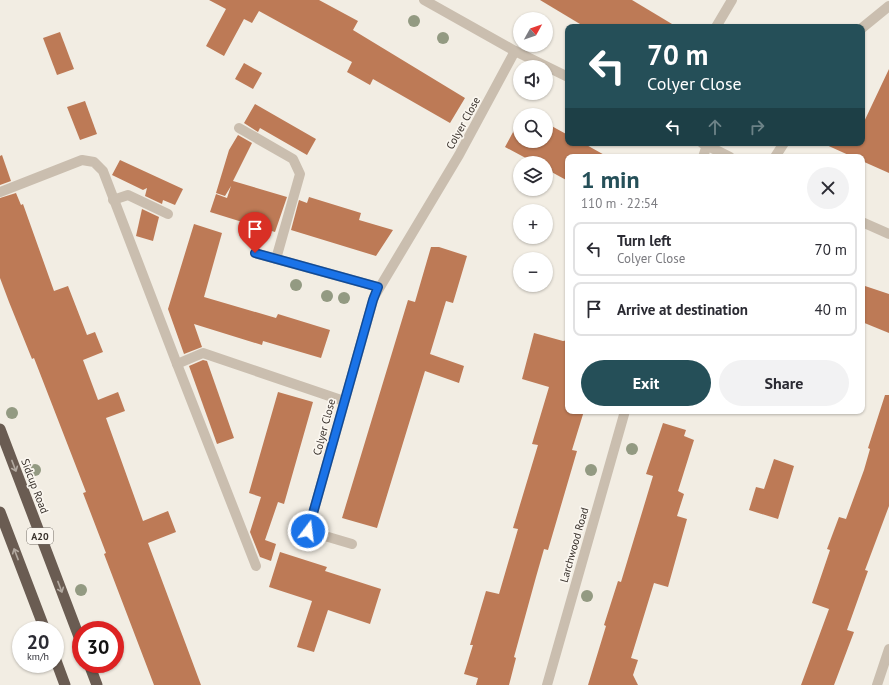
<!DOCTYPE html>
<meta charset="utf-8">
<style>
:root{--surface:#fff;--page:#f2f2f3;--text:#2b2b33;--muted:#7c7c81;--line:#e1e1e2;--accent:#254f58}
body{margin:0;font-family:"PT Sans",sans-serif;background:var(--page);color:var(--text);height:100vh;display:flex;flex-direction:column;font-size:15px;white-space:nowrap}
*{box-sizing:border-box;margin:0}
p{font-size:13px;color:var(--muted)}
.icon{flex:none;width:22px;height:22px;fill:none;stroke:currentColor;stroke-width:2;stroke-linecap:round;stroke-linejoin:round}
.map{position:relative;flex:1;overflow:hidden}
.drawer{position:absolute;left:565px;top:154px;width:300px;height:260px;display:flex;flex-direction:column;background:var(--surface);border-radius:8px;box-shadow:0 1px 3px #0004}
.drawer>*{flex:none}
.hud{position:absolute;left:565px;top:24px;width:300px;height:122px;border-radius:8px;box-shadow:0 1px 3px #0004;background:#254f58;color:#fff;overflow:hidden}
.needle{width:26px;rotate:50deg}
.tools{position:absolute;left:513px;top:12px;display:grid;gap:8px}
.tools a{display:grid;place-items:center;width:40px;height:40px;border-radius:50%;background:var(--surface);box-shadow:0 1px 3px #0004;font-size:20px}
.speed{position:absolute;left:12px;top:621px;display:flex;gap:8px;font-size:20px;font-weight:700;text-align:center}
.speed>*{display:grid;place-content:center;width:52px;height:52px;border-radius:50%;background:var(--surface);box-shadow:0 1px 3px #0004;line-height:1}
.speed small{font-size:10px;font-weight:400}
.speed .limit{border:6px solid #d22;background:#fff;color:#111}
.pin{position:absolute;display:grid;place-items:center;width:34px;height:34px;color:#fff;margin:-41px -17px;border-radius:50% 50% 50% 0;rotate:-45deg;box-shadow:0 0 4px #0007}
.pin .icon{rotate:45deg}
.me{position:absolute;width:44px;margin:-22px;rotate:15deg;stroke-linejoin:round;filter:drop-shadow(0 0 3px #0008)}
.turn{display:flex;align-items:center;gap:14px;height:84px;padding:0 16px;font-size:18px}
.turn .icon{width:52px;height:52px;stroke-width:2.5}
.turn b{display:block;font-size:28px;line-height:34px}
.lanes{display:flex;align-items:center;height:38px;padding:0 16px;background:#0003;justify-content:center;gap:20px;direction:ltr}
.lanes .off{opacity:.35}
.round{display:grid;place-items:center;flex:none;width:42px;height:42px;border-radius:21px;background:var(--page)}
.head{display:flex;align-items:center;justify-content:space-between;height:68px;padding:0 16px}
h1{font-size:24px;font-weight:700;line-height:30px;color:var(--accent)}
.button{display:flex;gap:8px;margin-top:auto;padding:8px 16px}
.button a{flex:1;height:46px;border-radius:24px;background:var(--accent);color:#fff;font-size:16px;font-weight:700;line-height:46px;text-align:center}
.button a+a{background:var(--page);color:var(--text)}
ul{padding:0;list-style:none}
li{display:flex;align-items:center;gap:12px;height:54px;margin:0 8px 6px;padding:0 8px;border:2px solid var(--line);border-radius:8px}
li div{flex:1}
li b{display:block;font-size:15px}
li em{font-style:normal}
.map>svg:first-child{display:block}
.building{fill:#bd7a56}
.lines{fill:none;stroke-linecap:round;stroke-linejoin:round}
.service{stroke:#cabeaf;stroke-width:10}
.minor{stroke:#cabeaf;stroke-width:10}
.tertiary{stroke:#cabeaf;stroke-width:10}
.trunk{stroke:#6a5c52;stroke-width:11}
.tree{fill:#939a82}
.oneway{stroke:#b2a9a0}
.route-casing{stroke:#114b97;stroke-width:10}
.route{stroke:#1a73e8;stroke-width:7}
.labels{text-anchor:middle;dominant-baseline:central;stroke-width:3.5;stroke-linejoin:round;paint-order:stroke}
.shield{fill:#faf6ef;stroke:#736d66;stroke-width:1}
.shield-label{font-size:10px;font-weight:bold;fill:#39322c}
.street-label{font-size:11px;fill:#39322c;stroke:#faf6ef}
</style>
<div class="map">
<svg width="889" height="685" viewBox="0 0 889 685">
<rect width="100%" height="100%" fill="#f2ede3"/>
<g class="building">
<polygon points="209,0 319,0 358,21 353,30 465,98 450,123 373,79 370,85 347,72 352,62 259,11 252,23 244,19 224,56 206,46 226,9"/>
<polygon points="540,0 632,0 677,27 585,27"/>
<polygon points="60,32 74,69 57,75 43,38"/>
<polygon points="244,63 262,73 253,89 235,79"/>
<polygon points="889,69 889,173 862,161 862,157 853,157 822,143 862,143 862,126"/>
<polygon points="85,101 97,134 80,140 67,107"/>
<polygon points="255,104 316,139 307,155 260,128 258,132 244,123"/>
<polygon points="520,119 520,141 546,141 546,123 568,135 568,143 583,143 608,157 568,157 568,181 546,169 546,163 535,163 505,147"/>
<polygon points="238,135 252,143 233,181 287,197 275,232 210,212 216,194 227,198 231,186 225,196 216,193 229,150"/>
<polygon points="2,155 11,181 0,185 0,156"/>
<polygon points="120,160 183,189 175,205 163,200 162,204 145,196 147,188 143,190 112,175"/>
<polygon points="16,193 21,205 23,204 54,291 68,286 87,335 95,332 103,352 83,360 98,400 118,392 125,411 106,418 143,521 168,511 176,532 148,543 201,685 154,685 104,554 106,553 83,493 86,492 34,358 32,359 9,302 0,278 0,198"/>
<polygon points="309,197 361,213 359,220 393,230 376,256 291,230 299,200 307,203"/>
<polygon points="142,209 159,217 153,241 136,236"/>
<polygon points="194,224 222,233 204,297 276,318 278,314 330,330 321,358 263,341 262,345 194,324 202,347 184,354 168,309"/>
<polygon points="431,247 439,247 467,256 453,303 446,301 430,354 464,366 459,383 425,371 377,528 342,518 408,300 415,302"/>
<polygon points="862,285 889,294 889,333 862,322"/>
<polygon points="534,333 563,341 568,340 568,411 584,411 572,450 577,451 548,550 544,549 536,577 514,657 516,658 509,685 476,685 478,678 464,674 473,645 470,645 486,591 499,594 518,529 513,528 538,445 532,444 549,387 522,379"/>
<polygon points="203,360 207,361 234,438 217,444 189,366"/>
<polygon points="278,392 313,402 284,504 278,502 265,540 276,544 271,561 260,557 250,532 261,497 249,493"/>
<polygon points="885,395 889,395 889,506 865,570 868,571 847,630 854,632 834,685 801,685 829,609 812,603 830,550 827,549 839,517 846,519 864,470 870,449 868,448"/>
<polygon points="663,423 686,430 684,436 694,440 678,491 684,494 677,516 687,519 668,587 654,583 631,658 638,660 633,675 638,685 588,685 606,626 604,625 618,581 621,582 653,476 646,474"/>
<polygon points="774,459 794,466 778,519 749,510 756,487 764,489"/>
<polygon points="280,552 327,567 325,571 381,589 370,624 328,610 314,652 297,647 312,601 269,587"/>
</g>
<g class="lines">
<g class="service">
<polyline points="716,27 732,0"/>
<polyline points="862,28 889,6"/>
<polyline points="239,128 293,159 300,174 276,259"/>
<polyline points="775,157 784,143"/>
<polyline points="0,192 82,160 94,162 103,171 177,364 203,353 344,401"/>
<polyline points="113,200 128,195 168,214"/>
<polyline points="177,364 256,566"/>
</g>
<g class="minor">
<polyline points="703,157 707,145"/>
<polyline points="255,253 378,287"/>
<polyline points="352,544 308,531 374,297 459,155 515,51"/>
<polyline points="547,685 625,411"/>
<polyline points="877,685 889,649"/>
</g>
<g class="tertiary">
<polyline points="424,0 515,51 568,77"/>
<polyline points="702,143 730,157"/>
<polyline points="862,222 889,234"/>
</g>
<g class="trunk">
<polyline points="0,429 81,642"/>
<polyline points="0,512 45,630"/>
<polyline points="55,658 65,685"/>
<polyline points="89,664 97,685"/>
</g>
</g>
<g class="tree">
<circle cx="414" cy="21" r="6"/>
<circle cx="443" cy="38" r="6"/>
<circle cx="296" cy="285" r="6"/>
<circle cx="327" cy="296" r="6"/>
<circle cx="344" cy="298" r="6"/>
<circle cx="12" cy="413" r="6"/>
<circle cx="632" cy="449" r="6"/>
<circle cx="35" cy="470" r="6"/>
<circle cx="591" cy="470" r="6"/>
<circle cx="81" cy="590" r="6"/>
<circle cx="587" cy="596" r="6"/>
</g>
<defs><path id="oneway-shaft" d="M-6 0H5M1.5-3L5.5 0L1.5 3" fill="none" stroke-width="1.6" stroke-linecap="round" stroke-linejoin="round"/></defs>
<g class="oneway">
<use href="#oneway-shaft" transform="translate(14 466) rotate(69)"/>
<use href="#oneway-shaft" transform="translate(16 554) rotate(-111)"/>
<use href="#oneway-shaft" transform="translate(60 587) rotate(69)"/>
</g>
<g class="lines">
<g class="route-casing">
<polyline id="route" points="255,253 378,287 373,300 308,531"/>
</g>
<use href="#route" class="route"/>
</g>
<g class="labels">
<rect class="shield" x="27" y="528" width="26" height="16" rx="3"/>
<g class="shield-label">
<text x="40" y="536">A20</text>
</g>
<g class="street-label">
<text transform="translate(463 123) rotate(-61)">Colyer Close</text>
<text transform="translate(324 427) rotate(-75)">Colyer Close</text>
<text transform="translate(35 486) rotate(69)">Sidcup Road</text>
<text transform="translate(574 545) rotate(-74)">Larchwood Road</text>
</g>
</g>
</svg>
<div class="tools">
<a><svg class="needle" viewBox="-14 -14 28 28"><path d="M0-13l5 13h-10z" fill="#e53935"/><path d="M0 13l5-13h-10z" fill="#7c7c81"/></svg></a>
<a><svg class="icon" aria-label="sound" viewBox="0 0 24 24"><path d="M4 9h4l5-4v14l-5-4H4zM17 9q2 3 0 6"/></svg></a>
<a><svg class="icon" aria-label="search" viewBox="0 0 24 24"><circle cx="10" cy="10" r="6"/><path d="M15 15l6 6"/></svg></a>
<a><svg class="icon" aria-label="layers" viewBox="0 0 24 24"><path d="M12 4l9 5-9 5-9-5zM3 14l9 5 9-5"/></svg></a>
<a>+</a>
<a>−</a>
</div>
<div class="speed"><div>20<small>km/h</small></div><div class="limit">30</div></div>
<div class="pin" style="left:255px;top:253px;background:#d93025"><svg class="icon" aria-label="arrive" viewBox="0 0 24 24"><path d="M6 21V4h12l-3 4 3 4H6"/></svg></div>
<svg class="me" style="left:308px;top:531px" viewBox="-20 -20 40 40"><circle r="17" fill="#1a73e8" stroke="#fff" stroke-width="3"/><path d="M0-11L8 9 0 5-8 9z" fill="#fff"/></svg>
<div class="hud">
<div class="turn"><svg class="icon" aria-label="left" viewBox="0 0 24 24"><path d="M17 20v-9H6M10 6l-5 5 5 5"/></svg><div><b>70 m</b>Colyer Close</div></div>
<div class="lanes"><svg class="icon" aria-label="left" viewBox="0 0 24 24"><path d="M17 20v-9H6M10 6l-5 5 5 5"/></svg><svg class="icon off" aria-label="ahead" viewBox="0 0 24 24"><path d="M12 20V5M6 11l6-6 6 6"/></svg><svg class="icon off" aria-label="right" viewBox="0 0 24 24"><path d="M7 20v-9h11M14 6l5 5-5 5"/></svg></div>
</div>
<section class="drawer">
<div class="head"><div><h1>1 min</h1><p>110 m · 22:54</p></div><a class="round"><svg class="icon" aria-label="close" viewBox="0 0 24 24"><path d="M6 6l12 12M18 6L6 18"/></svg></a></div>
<ul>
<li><svg class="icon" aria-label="left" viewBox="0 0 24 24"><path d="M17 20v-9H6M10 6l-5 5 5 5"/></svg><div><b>Turn left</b><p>Colyer Close</p></div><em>70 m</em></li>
<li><svg class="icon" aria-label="arrive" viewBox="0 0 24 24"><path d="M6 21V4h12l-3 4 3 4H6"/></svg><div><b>Arrive at destination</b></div><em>40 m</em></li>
</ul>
<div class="button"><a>Exit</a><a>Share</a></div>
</section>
</div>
